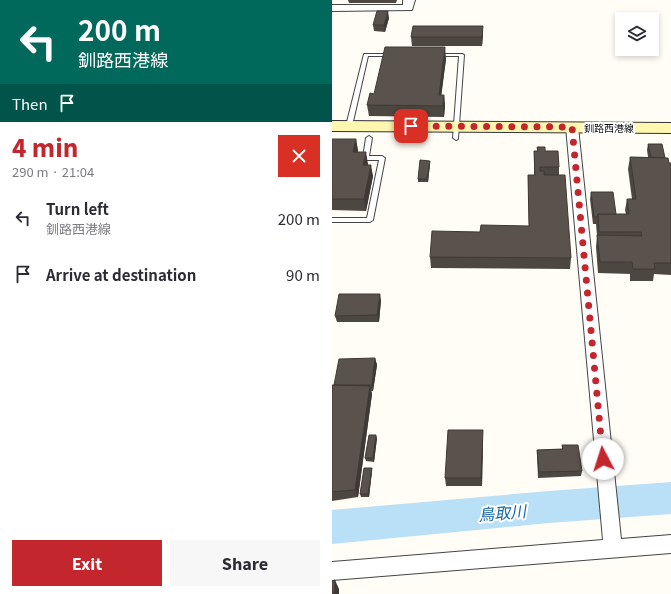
<!DOCTYPE html>
<meta charset="utf-8">
<style>
:root{--surface:#fff;--page:#f7f7f7;--text:#2b2b33;--muted:#7c7c81;--accent:#c4262e}
body{margin:0;font-family:Georgia,"Noto Sans JP",serif;background:var(--page);color:var(--text);height:100vh;display:flex;flex-direction:column;font-size:15px;white-space:nowrap}
*{box-sizing:border-box;margin:0}
p{font-size:13px;color:var(--muted)}
.icon{flex:none;width:22px;height:22px;fill:none;stroke:currentColor;stroke-width:2;stroke-linecap:round;stroke-linejoin:round}
.map{position:relative;flex:1;overflow:hidden}
.panel{display:flex;flex-direction:column;background:var(--surface);width:332px}
.panel>*{flex:none}
.guide{background:#00695c;color:#fff;overflow:hidden}
.tools{position:absolute;left:283px;top:12px;display:grid;gap:8px}
.tools a{display:grid;place-items:center;width:44px;height:44px;border-radius:0px;background:var(--surface);box-shadow:0 2px 6px #0003;font-size:20px}
.pin{position:absolute;display:grid;place-items:center;width:34px;height:34px;color:#fff;margin:-17px;border-radius:8px;box-shadow:0 2px 6px #0006}
.me{position:absolute;width:44px;margin:-22px;rotate:355deg;stroke-linejoin:round;filter:drop-shadow(0 0 3px #0008)}
.turn{display:flex;align-items:center;gap:14px;height:84px;padding:0 12px;font-size:18px}
.turn .icon{width:52px;height:52px;stroke-width:2.5}
.turn b{display:block;font-size:28px;line-height:34px}
.then{display:flex;align-items:center;height:38px;padding:0 12px;background:#0003;gap:8px;font-size:15px}
.round{display:grid;place-items:center;flex:none;width:42px;height:42px;border-radius:0px;background:var(--page)}
.headline{display:flex;align-items:center;justify-content:space-between;height:68px;padding:0 12px}
h1{font-size:24px;font-weight:800;line-height:30px;color:var(--accent)}
.button{display:flex;gap:8px;margin-top:auto;padding:8px 12px}
.button a{flex:1;height:46px;border-radius:0px;background:var(--accent);color:#fff;font-size:16px;font-weight:800;line-height:46px;text-align:center}
.button a+a{background:var(--page);color:var(--text)}
ul{padding:0;list-style:none}
li{display:flex;align-items:center;gap:12px;height:56px;padding:0 12px}
li div{flex:1}
li b{display:block;font-size:15px}
li em{font-style:normal}
main{display:flex;flex:1;min-height:0}
.map>svg:first-child{display:block}
.lines{fill:none;stroke-linecap:round;stroke-linejoin:round}
.river{fill:#b9e0f7;fill-rule:evenodd}
.service-casing{stroke:#444;stroke-width:2}
.minor-casing{stroke:#444;stroke-width:2}
.tertiary-casing{stroke:#444;stroke-width:2}
.secondary-casing{stroke:#333;stroke-width:2}
.service{fill:#fff;fill-rule:evenodd}
.minor{fill:#fff;fill-rule:evenodd}
.tertiary{fill:#fff;fill-rule:evenodd}
.secondary{fill:#fff6b0;fill-rule:evenodd}
.wall{fill:#4d4742}
.shaded-wall{fill:#3f3936}
.building{fill:#5a524d;stroke:#3f3936}
.route{stroke:#c4262e;stroke-width:7;stroke-dasharray:0 12.6}
.labels{text-anchor:middle;dominant-baseline:central;stroke-width:4;stroke-linejoin:round;paint-order:stroke}
.far-street-label{font-size:10px;fill:#111;stroke:#fff}
.near-water-label{font-size:16px;font-style:italic;fill:#1768a6;stroke:#fff}
</style>
<main>
<section class="panel">
<div class="guide">
<div class="turn"><svg class="icon" aria-label="left" viewBox="0 0 24 24"><path d="M17 20v-9H6M10 6l-5 5 5 5"/></svg><div><b>200 m</b>釧路西港線</div></div>
<div class="then">Then<svg class="icon" aria-label="arrive" viewBox="0 0 24 24"><path d="M6 21V4h12l-3 4 3 4H6"/></svg></div>
</div>
<div class="headline"><div><h1>4 min</h1><p>290 m · 21:04</p></div><a class="round" style="background:#d93025;color:#fff"><svg class="icon" aria-label="close" viewBox="0 0 24 24"><path d="M6 6l12 12M18 6L6 18"/></svg></a></div>
<ul>
<li><svg class="icon" aria-label="left" viewBox="0 0 24 24"><path d="M17 20v-9H6M10 6l-5 5 5 5"/></svg><div><b>Turn left</b><p>釧路西港線</p></div><em>200 m</em></li>
<li><svg class="icon" aria-label="arrive" viewBox="0 0 24 24"><path d="M6 21V4h12l-3 4 3 4H6"/></svg><div><b>Arrive at destination</b></div><em>90 m</em></li>
</ul>
<div class="button"><a>Exit</a><a>Share</a></div>
</section>
<div class="map">
<svg width="339" height="594" viewBox="0 0 339 594">
<rect width="100%" height="100%" fill="#fffdf5"/>
<g class="lines">
<polygon class="river" points="339,482 339,514 217,523 0,544 0,510 217,491"/>
<g class="service-casing">
<g id="service">
<polygon points="32,54 61,54 63,55 61,56 36,56 20,126 17,128 14,126"/>
<polygon points="103,54 130,54 132,55 126,139 124,140 121,138 127,56 105,56 103,55"/>
<polygon points="37,136 40,138 37,156 50,156 53,158 41,220 38,222 0,222 0,218 35,218 47,160 34,160 31,158 34,138"/>
</g>
</g>
<g class="minor-casing">
<polygon id="minor" points="240,124 246,127 289,539 339,535 339,553 0,580 0,562 271,540 234,127"/>
</g>
<g class="tertiary-casing">
<polygon id="tertiary" points="71,0 83,0 80,10 0,11 0,5 71,5"/>
</g>
<g class="secondary-casing">
<polygon id="secondary" points="0,121 339,123 339,133 0,131"/>
</g>
<use href="#service" class="service"/>
<use href="#minor" class="minor"/>
<use href="#tertiary" class="tertiary"/>
<use href="#secondary" class="secondary"/>
</g>
<g class="wall">
<polygon points="16,0 65,0 64,3 17,3"/>
<polygon points="57,18 53,32 42,31 41,25"/>
<polygon points="151,35 150,46 80,46 79,37"/>
<polygon points="114,59 109,95 112,95 113,106 112,117 37,116 35,105 42,94"/>
<polygon points="0,139 24,139 26,151 26,152 36,164 36,165 41,176 34,211 0,210"/>
<polygon points="316,144 333,158 337,163 339,163 339,275 322,274 321,281 298,281 298,274 266,273 264,247 265,236 264,224 261,224 258,199 259,192 284,214 294,214 293,210 295,199 300,199 296,169 298,157 316,157 315,150"/>
<polygon points="205,147 213,151 227,167 227,175 239,258 238,269 99,268 98,257 148,232 197,226 196,175 202,175 202,151 205,151"/>
<polygon points="98,164 96,182 86,182 86,179"/>
<polygon points="49,300 47,322 5,322 3,316"/>
<polygon points="43,358 45,365 41,391 39,391 40,394 26,497 0,501 0,385 2,385"/>
<polygon points="45,438 42,462 34,461 33,458"/>
<polygon points="151,439 150,486 114,486 113,478"/>
<polygon points="230,445 250,471 249,476 206,478 205,456 205,450 230,449"/>
<polygon points="40,468 40,471 37,497 29,497 28,494"/>
</g>
<g class="shaded-wall">
<polygon points="56,11 57,18 53,32 52,25"/>
<polygon points="151,26 151,35 150,46 150,37"/>
<polygon points="113,47 114,59 108,106 107,95"/>
<polygon points="112,95 113,106 112,117 111,106"/>
<polygon points="24,139 26,151 23,164 21,152"/>
<polygon points="34,152 36,164 33,176 31,165"/>
<polygon points="98,161 98,164 96,182 95,179"/>
<polygon points="39,165 41,176 34,211 32,199"/>
<polygon points="48,294 49,300 47,322 45,315"/>
<polygon points="43,358 45,365 41,391 40,385"/>
<polygon points="38,386 40,394 26,497 23,490"/>
<polygon points="151,430 151,439 150,486 149,478"/>
<polygon points="44,435 45,438 42,462 41,458"/>
<polygon points="40,468 40,471 37,497 36,494"/>
<polygon points="3,580 7,589 7,594 2,594"/>
</g>
<g class="building">
<polygon points="45,11 56,11 52,25 41,25"/>
<polygon points="81,26 151,26 150,37 79,37"/>
<polygon points="53,47 113,47 107,95 112,95 111,106 35,105 38,93 42,94"/>
<polygon points="0,139 24,139 21,152 34,152 31,165 39,165 32,199 0,199"/>
<polygon points="316,144 330,144 333,158 319,157"/>
<polygon points="205,147 213,147 213,151 226,151 227,167 208,167 208,171 212,171 212,175 233,175 239,258 98,257 100,231 148,232 149,225 197,226 196,175 203,175 202,151 206,151"/>
<polygon points="298,157 336,158 337,163 339,163 339,263 322,263 323,269 301,269 300,262 268,262 265,235 310,236 309,232 267,232 266,214 297,214 295,199 304,199"/>
<polygon points="88,160 98,161 95,179 86,179"/>
<polygon points="259,192 281,192 284,214 266,214 265,217 262,217"/>
<polygon points="7,294 48,294 45,315 3,316"/>
<polygon points="43,358 40,385 2,385 7,359"/>
<polygon points="0,385 38,386 23,490 0,492"/>
<polygon points="116,430 151,430 149,478 113,478"/>
<polygon points="37,435 44,435 41,458 33,458"/>
<polygon points="230,445 246,445 250,471 207,472 205,450 231,449"/>
<polygon points="32,468 40,468 36,494 28,494"/>
<polygon points="3,580 2,594 0,594 0,581"/>
</g>
<g class="lines">
<polyline class="route" points="79,126 240,127 271,459"/>
</g>
<g class="labels">
<g class="far-street-label">
<text x="277" y="127">釧路西港線</text>
</g>
<g class="near-water-label">
<text transform="translate(170 512) rotate(-5)">鳥取川</text>
</g>
</g>
</svg>
<div class="tools">
<a><svg class="icon" aria-label="layers" viewBox="0 0 24 24"><path d="M12 4l9 5-9 5-9-5zM3 14l9 5 9-5"/></svg></a>
</div>
<div class="pin" style="left:79px;top:126px;background:#d93025"><svg class="icon" aria-label="arrive" viewBox="0 0 24 24"><path d="M6 21V4h12l-3 4 3 4H6"/></svg></div>
<svg class="me" style="left:271px;top:459px" viewBox="-20 -20 40 40"><circle r="19" fill="#fff"/><path d="M0-13L10 11 0 6-10 11z" fill="#c4262e"/></svg>
</div>
</main>
